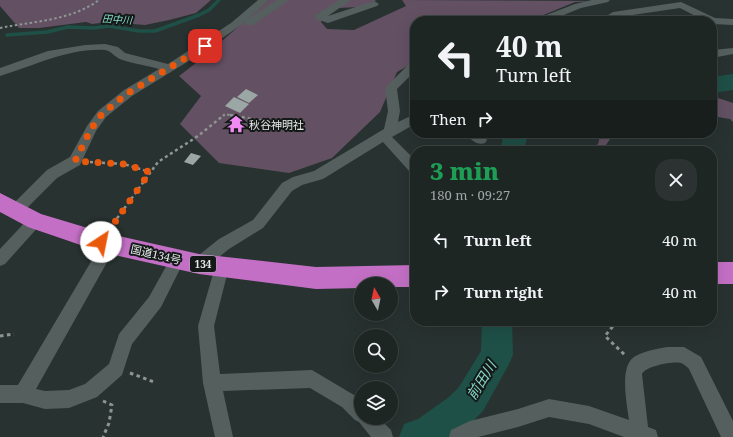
<!DOCTYPE html>
<meta charset="utf-8">
<style>
:root{--surface:#1e2624;--page:#2b3231;--text:#f1f3f6;--muted:#a1a5a6;--line:#3c4341}
body{margin:0;font-family:"Noto Serif","Noto Sans JP",serif;background:var(--page);color:var(--text);height:100vh;display:flex;flex-direction:column;font-size:15px;white-space:nowrap}
*{box-sizing:border-box;margin:0}
p{font-size:13px;color:var(--muted)}
.icon{flex:none;width:22px;height:22px;fill:none;stroke:currentColor;stroke-width:2;stroke-linecap:round;stroke-linejoin:round}
.map{position:relative;flex:1;overflow:hidden}
.drawer{position:absolute;left:410px;top:146px;width:307px;height:180px;display:flex;flex-direction:column;background:var(--surface);border-radius:16px;box-shadow:0 4px 16px #0002,0 0 0 1px var(--line)}
.drawer>*{flex:none}
.hud{position:absolute;left:410px;top:16px;width:307px;height:122px;border-radius:16px;box-shadow:0 4px 16px #0002,0 0 0 1px var(--line);background:#1e2624;color:var(--text);overflow:hidden}
.needle{width:26px;rotate:351deg}
.tools{position:absolute;left:354px;top:277px;display:grid;gap:8px}
.tools a{display:grid;place-items:center;width:44px;height:44px;border-radius:50%;background:var(--surface);box-shadow:0 4px 16px #0002,0 0 0 1px var(--line);font-size:20px}
.pin{position:absolute;display:grid;place-items:center;width:34px;height:34px;color:#fff;margin:-17px;border-radius:8px;box-shadow:0 2px 6px #0006}
.me{position:absolute;width:44px;margin:-22px;rotate:34deg;stroke-linejoin:round;filter:drop-shadow(0 0 3px #0008)}
.turn{display:flex;align-items:center;gap:14px;height:84px;padding:0 20px;font-size:18px}
.turn .icon{width:52px;height:52px;stroke-width:2.5}
.turn b{display:block;font-size:28px;line-height:34px}
.then{display:flex;align-items:center;height:38px;padding:0 20px;background:#0003;gap:8px;font-size:15px}
.round{display:grid;place-items:center;flex:none;width:42px;height:42px;border-radius:16px;background:var(--page)}
.headline{display:flex;align-items:center;justify-content:space-between;height:68px;padding:0 20px}
h1{font-size:24px;font-weight:800;line-height:30px;color:#1e9e55}
ul{padding:0;list-style:none}
li{display:flex;align-items:center;gap:12px;height:52px;padding:0 20px}
li div{flex:1}
li b{display:block;font-size:15px}
li em{font-style:normal}
.map>svg:first-child{display:block}
.green{fill:#635163}
.lines{fill:none;stroke-linecap:round;stroke-linejoin:round}
.stream{stroke:#1e5047;stroke-width:3.5}
.river{fill:#1e5047;fill-rule:evenodd}
.building{fill:#9aa7a4}
.path-far2{stroke:#8e9694;stroke-width:2;stroke-dasharray:2.5 2.5;stroke-linecap:butt}
.path-far1{stroke:#8e9694;stroke-width:2.5;stroke-dasharray:3 3;stroke-linecap:butt}
.path{stroke:#8e9694;stroke-width:3;stroke-dasharray:3.5 3.5;stroke-linecap:butt}
.minor{fill:#55605e;fill-rule:evenodd}
.highway{fill:#c36fc5;fill-rule:evenodd}
.route{stroke:#ea580c;stroke-width:7;stroke-dasharray:0 12.6}
.labels{text-anchor:middle;dominant-baseline:central;stroke-width:4;stroke-linejoin:round;paint-order:stroke}
.far-water-label{font-size:10px;font-style:italic;fill:#85d9c9;stroke:#141918}
.shield{fill:#141918;stroke:#a6acaa;stroke-width:1}
.shield-label{font-size:10px;font-weight:bold;fill:#e4ebe9}
.poi-label{font-size:11px;fill:#e4ebe9;stroke:#141918;text-anchor:start}
.street-label{font-size:11px;fill:#e4ebe9;stroke:#141918}
.near-water-label{font-size:14px;font-style:italic;fill:#85d9c9;stroke:#141918}
</style>
<div class="map">
<svg width="733" height="437" viewBox="0 0 733 437">
<rect width="100%" height="100%" fill="#283230"/>
<g class="green">
<polygon points="0,0 211,0 196,13 169,20 145,25 110,22 92,24 86,22 39,28 19,28 0,6"/>
<polygon points="269,0 377,0 359,7 338,8 324,14 321,22 327,29 354,30 406,6 402,0 596,1 575,2 529,21 415,21 415,62 397,72 380,112 332,158 289,173 219,163 180,124 201,96 179,76 200,60"/>
<polygon points="712,96 733,103 733,122 730,119 712,116"/>
<polygon points="601,133 614,133 602,151 582,151 590,150 598,144"/>
</g>
<g class="lines">
<polyline class="stream" points="7,35 47,32 68,27 94,28 109,26 139,31 155,31 199,15 209,10 219,0"/>
<g class="river">
<polygon points="733,74 733,90 712,93 712,77"/>
<polygon points="504,133 528,133 524,151 500,151"/>
<polygon points="482,321 512,321 513,355 508,366 483,411 473,421 452,437 399,437 404,424 418,419 449,397 459,387 481,351"/>
</g>
</g>
<g class="building">
<polygon points="246,89 258,95 249,103 237,97"/>
<polygon points="234,97 249,104 240,113 225,106"/>
<polygon points="270,120 279,122 277,127 267,125"/>
<polygon points="191,153 201,156 193,165 184,162"/>
</g>
<g class="lines">
<g class="path-far2">
<path d="M0,28C34,21 70,21 99,0"/>
<polyline points="223,116 225,114 235,116"/>
</g>
<g class="path-far1">
<polyline points="230,115 264,121"/>
<polyline points="90,162 124,164 150,172"/>
<polyline points="110,228 158,162 198,136 224,115"/>
</g>
<g class="path">
<polyline points="617,321 605,336 626,356"/>
<polyline points="0,336 14,334"/>
<polyline points="130,373 154,382"/>
<polyline points="103,401 112,405 109,423 103,437"/>
</g>
<g class="minor">
<path d="M258,0H269L247,20L277,0H289L253,25H245V22L200,54L132,96L106,117L96,131L80,165L57,178L20,215L15,217L10,215L8,211L10,207L47,170L70,157L87,126L98,111L124,90L159,69C150,66 124,62 118,58C113,55 111,51 105,50C68,48 34,66 0,76V68L48,51L85,45L105,44L118,47L125,53L168,64L231,23Z"/>
<polygon points="339,0 351,0 328,16 374,1 379,4 377,6 328,23 316,19 315,17 316,15"/>
<polygon points="592,0 610,0 608,2 581,8 549,21 535,21 536,19 575,4"/>
<polygon points="681,2 715,18 733,19 733,25 712,24 712,21 705,21 680,8 619,17 622,21 612,21 608,15 613,12"/>
<polygon points="733,48 733,54 712,58 712,50"/>
<polygon points="415,61 415,71 397,89 400,111 398,122 415,114 415,124 392,137 415,160 415,173 410,172 383,142 323,179 302,185 292,191 263,228 229,249 204,269 199,271 194,269 192,264 194,259 219,239 253,220 282,183 293,177 314,171 384,129 388,111 385,88 411,62"/>
<path d="M466,133H481L487,140L485,143C478,146 470,140 466,133Z"/>
<polygon points="35,215 40,217 42,221 40,225 5,264 0,266 0,249 30,217"/>
<polygon points="110,237 115,238 117,243 115,248 36,389 45,391 69,390 85,384 109,364 119,334 149,297 173,254 178,252 183,254 185,259 161,307 132,344 122,375 97,397 69,408 45,409 23,403 0,403 0,385 18,385 105,238"/>
<polygon points="222,260 227,262 229,267 214,326 220,374 312,370 354,395 361,401 361,418 379,418 391,430 393,437 371,437 359,422 355,420 342,407 310,388 223,391 233,437 215,437 203,383 198,326 215,267 217,262"/>
<path d="M667,347H684L701,357L733,421V437H721L689,369C687,367 684,364 681,363C673,361 646,366 642,374L648,427L656,430L658,437H624L589,424L549,417L518,427L478,437H449L451,430L470,421L518,409L549,399L589,406L629,420C627,404 619,367 634,357C643,351 657,349 667,347Z"/>
</g>
<g class="highway">
<polygon points="0,193 41,214 101,232 199,254 316,267 415,265 415,287 391,287 391,284 361,284 361,288 316,289 199,274 101,252 28,227 0,212"/>
<rect x="712" y="262" width="21" height="22"/>
</g>
</g>
<g class="lines">
<polyline class="route" points="101,242 150,172 124,164 75,161 91,129 102,114 128,93 205,46"/>
</g>
<defs>
<g id="temple-bare" transform="scale(1.38)"><path d="M0-6L5-2H3V0L6.5 2.5H4V6H1.5V3h-3V6H-4V2.5H-6.5L-3 0V-2H-5Z" fill="#f18af4" stroke="#141918" stroke-width="2.5" paint-order="stroke"/></g>
</defs>
<g fill-rule="evenodd">
<use href="#temple-bare" x="236" y="124"/>
</g>
<g class="labels">
<g class="far-water-label">
<text transform="translate(117 19) rotate(4)">田中川</text>
</g>
<rect class="shield" x="190" y="256" width="26" height="16" rx="3"/>
<g class="shield-label">
<text x="203" y="264">134</text>
</g>
<g class="poi-label">
<text x="249" y="124">秋谷神明社</text>
</g>
<g class="street-label">
<text transform="translate(156 254) rotate(13)">国道134号</text>
</g>
<g class="near-water-label">
<text transform="translate(481 380) rotate(-58)">前田川</text>
</g>
</g>
</svg>
<div class="tools">
<a><svg class="needle" viewBox="-14 -14 28 28"><path d="M0-13l5 13h-10z" fill="#e53935"/><path d="M0 13l5-13h-10z" fill="#a1a5a6"/></svg></a>
<a><svg class="icon" aria-label="search" viewBox="0 0 24 24"><circle cx="10" cy="10" r="6"/><path d="M15 15l6 6"/></svg></a>
<a><svg class="icon" aria-label="layers" viewBox="0 0 24 24"><path d="M12 4l9 5-9 5-9-5zM3 14l9 5 9-5"/></svg></a>
</div>
<div class="pin" style="left:205px;top:46px;background:#d93025"><svg class="icon" aria-label="arrive" viewBox="0 0 24 24"><path d="M6 21V4h12l-3 4 3 4H6"/></svg></div>
<svg class="me" style="left:101px;top:242px" viewBox="-20 -20 40 40"><circle r="19" fill="#fff"/><path d="M0-13L10 11 0 6-10 11z" fill="#ea580c"/></svg>
<div class="hud">
<div class="turn"><svg class="icon" aria-label="left" viewBox="0 0 24 24"><path d="M17 20v-9H6M10 6l-5 5 5 5"/></svg><div><b>40 m</b>Turn left</div></div>
<div class="then">Then<svg class="icon" aria-label="right" viewBox="0 0 24 24"><path d="M7 20v-9h11M14 6l5 5-5 5"/></svg></div>
</div>
<section class="drawer">
<div class="headline"><div><h1>3 min</h1><p>180 m · 09:27</p></div><a class="round"><svg class="icon" aria-label="close" viewBox="0 0 24 24"><path d="M6 6l12 12M18 6L6 18"/></svg></a></div>
<ul>
<li><svg class="icon" aria-label="left" viewBox="0 0 24 24"><path d="M17 20v-9H6M10 6l-5 5 5 5"/></svg><div><b>Turn left</b></div><em>40 m</em></li>
<li><svg class="icon" aria-label="right" viewBox="0 0 24 24"><path d="M7 20v-9h11M14 6l5 5-5 5"/></svg><div><b>Turn right</b></div><em>40 m</em></li>
</ul>
</section>
</div>
